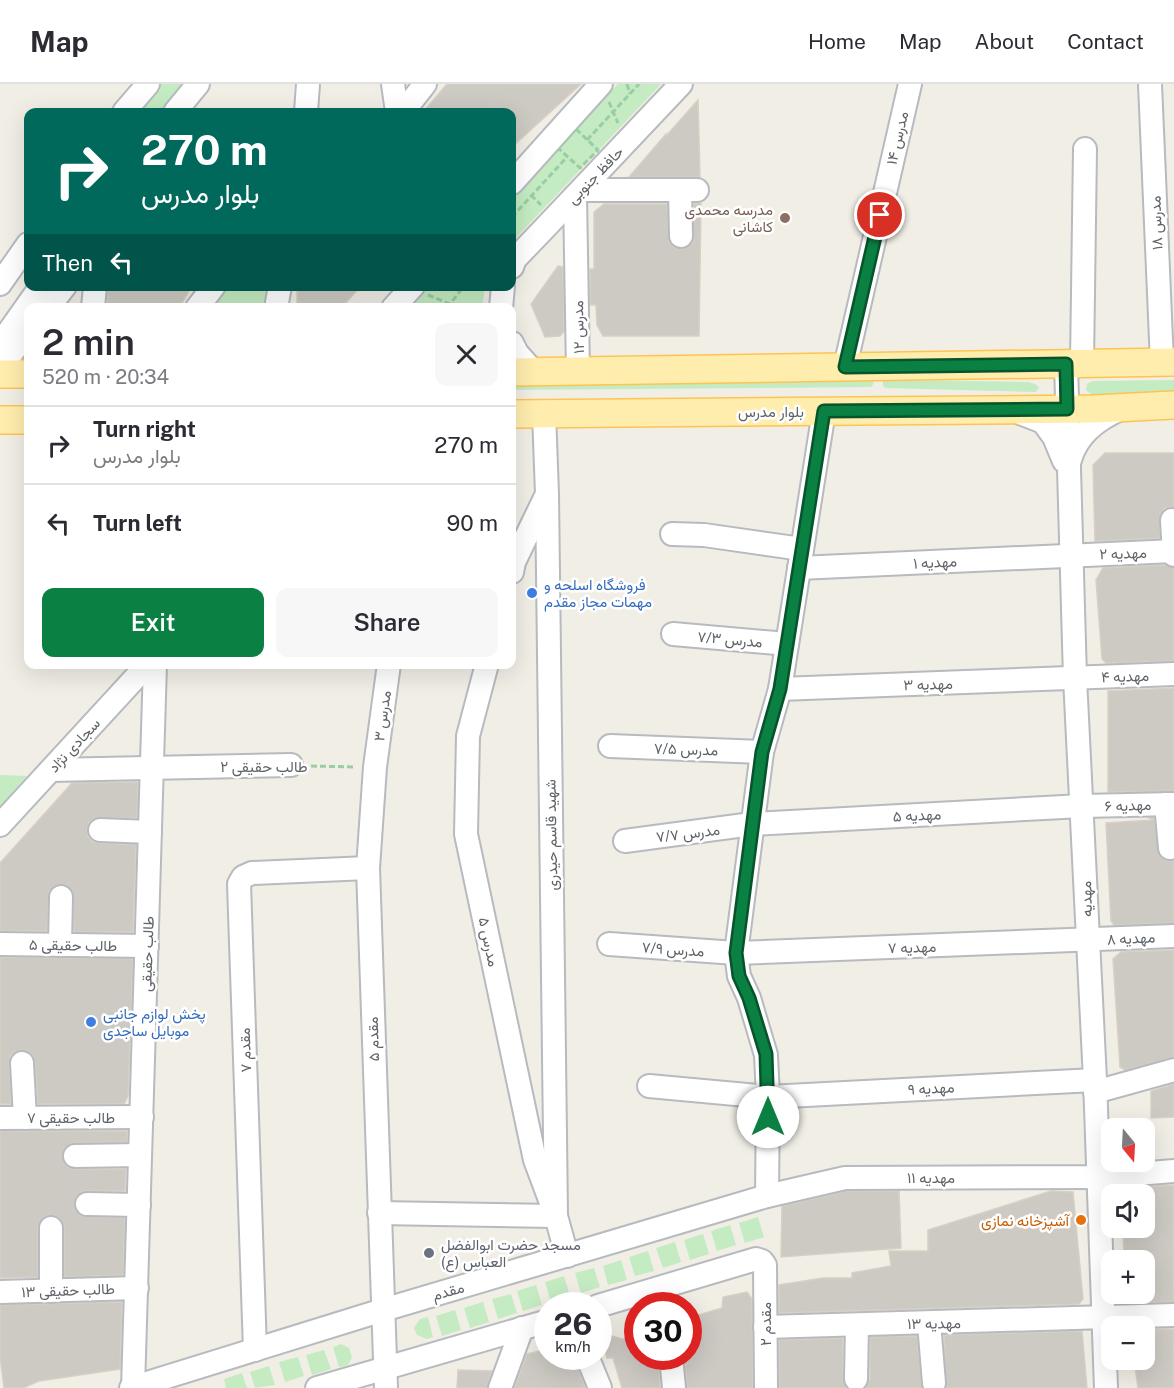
<!DOCTYPE html>
<meta charset="utf-8">
<style>
:root{--surface:#fff;--page:#f7f7f7;--text:#2b2b33;--muted:#7c7c81;--line:#e1e1e2;--accent:#0b8043}
body{margin:0;font-family:"Public Sans",Vazirmatn,sans-serif;background:var(--page);color:var(--text);height:100vh;display:flex;flex-direction:column;font-size:22px;white-space:nowrap}
*{box-sizing:border-box;margin:0}
p{font-size:20px;color:var(--muted)}
.icon{flex:none;width:33px;height:33px;fill:none;stroke:currentColor;stroke-width:2;stroke-linecap:round;stroke-linejoin:round}
.map{position:relative;flex:1;overflow:hidden}
.details{position:absolute;left:24px;top:219px;width:492px;height:366px;display:flex;flex-direction:column;background:var(--surface);border-radius:12px;box-shadow:0 6px 24px #0002}
.details>*{flex:none}
.guide{position:absolute;left:24px;top:24px;width:492px;height:183px;border-radius:12px;box-shadow:0 6px 24px #0002;background:#00695c;color:#fff;overflow:hidden}
.needle{width:39px;rotate:162deg}
.controls{position:absolute;left:1101px;top:1034px;display:grid;gap:12px}
.controls a{display:grid;place-items:center;width:54px;height:54px;border-radius:12px;background:var(--surface);box-shadow:0 6px 24px #0002;font-size:30px}
.speed{position:absolute;left:534px;top:1208px;display:flex;gap:12px;font-size:30px;font-weight:700;text-align:center}
.speed>*{display:grid;place-content:center;width:78px;height:78px;border-radius:50%;background:var(--surface);box-shadow:0 6px 24px #0002;line-height:1}
.speed small{font-size:15px;font-weight:400}
.speed .limit{border:9px solid #d22;background:#fff;color:#111}
.pin{position:absolute;display:grid;place-items:center;width:51px;height:51px;color:#fff;margin:-26px;border:3px solid #fff;border-radius:50%;box-shadow:0 2px 6px #0007}
.me{position:absolute;width:66px;margin:-33px;rotate:0deg;stroke-linejoin:round;filter:drop-shadow(0 0 4px #0008)}
.turn{display:flex;align-items:center;gap:21px;height:126px;padding:0 18px;font-size:27px}
.turn .icon{width:78px;height:78px;stroke-width:2.5}
.turn b{display:block;font-size:42px;line-height:51px}
.then{display:flex;align-items:center;height:57px;padding:0 18px;background:#0003;gap:12px;font-size:22px}
.round{display:grid;place-items:center;flex:none;width:63px;height:63px;border-radius:12px;background:var(--page)}
.summary{display:flex;align-items:center;justify-content:space-between;height:102px;padding:0 18px}
h1{font-size:36px;font-weight:600;line-height:45px}
.cta{display:flex;gap:12px;margin-top:auto;padding:12px 18px}
.cta a{flex:1;height:69px;border-radius:12px;background:var(--accent);color:#fff;font-size:24px;font-weight:600;line-height:69px;text-align:center}
.cta a+a{background:var(--page);color:var(--text)}
ul{padding:0;list-style:none}
li{display:flex;align-items:center;gap:18px;height:78px;padding:0 18px;border-top:2px solid var(--line)}
li div{flex:1}
li b{display:block;font-size:22px}
li em{font-style:normal}
header{display:flex;align-items:center;gap:36px;box-sizing:border-box;height:84px;padding:0 30px;background:var(--surface);border-bottom:2px solid var(--line)}
header strong{font-size:28px}
nav{display:flex;gap:33px;margin-inline-start:auto;font-size:21px}
.map>svg:first-child{display:block}
.green{fill:#c4ebc1}
.building{fill:#cdc9c3;stroke:#d7d0c4;stroke-width:1.5}
.lines{fill:none;stroke-linecap:round;stroke-linejoin:round}
.minor-casing{stroke:#b7babe;stroke-width:26}
.major-casing{stroke:#ffc352;stroke-width:30}
.path{stroke:#99cda4;stroke-width:3;stroke-dasharray:6 3;stroke-linecap:butt}
.minor{stroke:#fff;stroke-width:22}
.major{stroke:#ffedae;stroke-width:27}
.route-casing{stroke:#07532c;stroke-width:15}
.route{stroke:#0b8043;stroke-width:10}
.education-dot{fill:#8d6e63;stroke:#fff;stroke-width:2}
.shop-dot{fill:#3f7fe0;stroke:#fff;stroke-width:2}
.food-dot{fill:#e8710a;stroke:#fff;stroke-width:2}
.worship-dot{fill:#6b7280;stroke:#fff;stroke-width:2}
.labels{text-anchor:middle;dominant-baseline:central;stroke-width:5;stroke-linejoin:round;paint-order:stroke}
.street-label{font-size:15px;fill:#5e6368;stroke:#fff}
.education-label{font-size:15px;fill:#785e54;stroke:#fff;text-anchor:end}
.shop-label{font-size:15px;fill:#366cbe;stroke:#fff;text-anchor:start}
.food-label{font-size:15px;fill:#c56008;stroke:#fff;text-anchor:end}
.worship-label{font-size:15px;fill:#5b616d;stroke:#fff;text-anchor:start}
</style>
<header>
<strong>Map</strong>
<nav><a>Home</a><a>Map</a><a>About</a><a>Contact</a></nav>
</header>
<div class="map">
<svg width="1174" height="1304" viewBox="0 0 1174 1304">
<rect width="100%" height="100%" fill="#f1eee6"/>
<g class="green">
<polygon points="161,0 186,0 163,28 140,28"/>
<polygon points="618,0 661,0 512,158 512,113"/>
<polygon points="223,203 272,203 270,223 205,224"/>
<polygon points="426,203 485,203 482,223 406,224"/>
<polygon points="885,296 1028,298 1035,300 1039,303 1036,308 886,304 883,302 883,297"/>
<polygon points="1174,296 1174,309 1092,311 1086,306 1087,300 1093,297"/>
<polygon points="512,297 872,297 874,299 871,303 512,306"/>
<polygon points="0,691 27,692 0,722"/>
<polygon points="758,1133 764,1153 745,1159 739,1139"/>
<polygon points="730,1141 736,1161 717,1167 711,1147"/>
<polygon points="703,1150 709,1170 690,1176 684,1156"/>
<polygon points="675,1158 681,1178 663,1184 656,1164"/>
<polygon points="648,1167 654,1187 635,1192 629,1173"/>
<polygon points="621,1176 627,1196 608,1201 603,1182"/>
<polygon points="594,1184 600,1203 581,1209 575,1189"/>
<polygon points="564,1192 570,1212 551,1218 545,1198"/>
<polygon points="536,1201 542,1221 523,1227 517,1207"/>
<polygon points="511,1210 517,1229 498,1235 492,1215"/>
<polygon points="483,1218 489,1238 470,1244 464,1224"/>
<polygon points="455,1226 461,1246 442,1252 436,1232"/>
<polygon points="428,1233 433,1253 427,1255 417,1251 414,1244 420,1235"/>
<polygon points="341,1260 349,1264 352,1273 348,1281 339,1283 333,1263"/>
<polygon points="324,1266 331,1285 312,1291 306,1271"/>
<polygon points="298,1273 304,1292 285,1298 279,1278"/>
<polygon points="269,1282 275,1301 255,1304 250,1288"/>
<polygon points="242,1289 247,1304 226,1304 224,1295"/>
</g>
<g class="building">
<polygon points="447,0 581,0 512,63 512,28 423,28"/>
<polygon points="698,16 700,93 629,93 666,50 666,52"/>
<polygon points="701,119 699,252 603,252 597,241 596,221 590,221 590,185 594,185 594,128 604,120 667,120 669,158 675,164 682,165 688,163 693,158 694,120"/>
<polygon points="558,182 563,183 564,247 560,252 545,253 531,220"/>
<polygon points="108,202 192,202 179,224 107,224"/>
<polygon points="297,202 361,202 341,224 297,224"/>
<polygon points="1105,369 1174,369 1174,423 1165,424 1160,430 1160,454 1095,457 1093,381"/>
<polygon points="1165,481 1174,484 1174,577 1106,579 1102,575 1096,496 1103,484"/>
<polygon points="1174,604 1174,707 1108,708 1108,607"/>
<polygon points="138,698 137,734 94,734 88,739 87,746 88,753 93,758 99,759 136,761 133,848 74,848 73,807 67,801 61,800 54,802 49,807 47,847 0,847 0,779 72,699"/>
<polygon points="1149,734 1154,734 1159,771 1165,776 1174,777 1174,839 1114,841 1111,837 1106,739 1152,736"/>
<polygon points="1174,866 1174,973 1125,986 1120,983 1113,875 1121,868"/>
<polygon points="0,873 133,875 128,1012 124,1020 38,1020 35,978 33,971 28,967 22,966 14,968 10,972 9,979 11,1020 0,1020"/>
<polygon points="1174,1000 1174,1033 1151,1034 1151,1007"/>
<polygon points="0,1047 127,1047 127,1058 74,1059 64,1065 62,1072 64,1079 68,1083 75,1085 126,1085 125,1107 87,1107 81,1108 76,1113 74,1119 76,1127 81,1132 125,1134 123,1191 64,1193 64,1143 62,1137 58,1133 50,1131 44,1133 40,1137 38,1143 38,1193 0,1194"/>
<polygon points="1174,1101 1174,1218 1129,1219 1120,1209 1144,1209 1144,1176 1124,1176 1123,1143 1144,1143 1144,1103"/>
<polygon points="847,1107 899,1107 901,1164 781,1173 782,1122"/>
<polygon points="1051,1107 1073,1108 1083,1215 1079,1220 779,1229 779,1201 823,1194 852,1194 852,1189 891,1182 889,1167 928,1167 928,1146"/>
<polygon points="747,1208 752,1215 753,1304 687,1304 685,1272 688,1272 688,1234 722,1224 723,1213"/>
<polygon points="122,1218 120,1285 39,1297 23,1304 4,1304 0,1273 0,1221"/>
<polygon points="1144,1245 1174,1245 1174,1304 1138,1304 1134,1275 1144,1275"/>
<polygon points="1082,1247 1087,1304 946,1304 944,1251"/>
<polygon points="600,1249 627,1256 638,1251 638,1272 658,1272 660,1304 622,1304 613,1274 607,1274"/>
<polygon points="917,1252 922,1304 866,1304 870,1295 870,1253"/>
<polygon points="843,1254 843,1295 846,1304 779,1304 779,1256"/>
<polygon points="548,1265 548,1272 574,1272 585,1304 514,1304 527,1270"/>
<polygon points="458,1286 492,1287 487,1304 457,1304"/>
</g>
<g class="lines">
<g class="minor-casing">
<g id="minor">
<polyline points="393,0 397,28"/>
<polyline points="1150,0 1162,279"/>
<polyline points="124,28 148,0"/>
<polyline points="175,28 198,0"/>
<polyline points="306,28 308,0"/>
<polyline points="403,28 425,0"/>
<polyline points="512,99 601,0"/>
<polyline points="581,106 697,106"/>
<polyline points="680,106 681,152"/>
<polyline points="575,112 578,287"/>
<polyline points="512,183 515,175 541,148 681,0"/>
<polyline points="0,200 28,160"/>
<polyline points="48,224 65,202"/>
<polyline points="93,224 95,202"/>
<polyline points="197,224 214,202"/>
<polyline points="276,224 280,202"/>
<polyline points="393,224 413,202"/>
<polyline points="501,224 503,202"/>
<polyline points="512,259 517,269 534,288"/>
<polyline points="0,260 41,202"/>
<polyline points="1082,279 1085,65"/>
<polyline points="1066,280 1075,594 1095,996 1106,1304"/>
<polyline points="845,283 910,0"/>
<polyline points="0,284 28,248"/>
<polyline points="1015,327 1043,338 1054,353 1064,377"/>
<polyline points="544,329 547,410 556,1132 567,1172"/>
<path d="M1070,376C1077,349 1099,334 1123,324"/>
<polyline points="1172,436 1174,471"/>
<polyline points="672,450 704,451 802,465"/>
<polyline points="799,484 1174,467"/>
<polyline points="512,488 514,478 545,414"/>
<polyline points="673,550 787,560"/>
<polyline points="780,605 1174,590"/>
<polyline points="610,662 762,668"/>
<polyline points="51,686 291,681"/>
<polyline points="1166,720 1170,764"/>
<polyline points="0,741 148,580"/>
<polyline points="100,746 150,748"/>
<polyline points="625,757 752,740 1082,722 1174,720"/>
<polyline points="0,860 147,862"/>
<polyline points="609,860 736,869 1174,852"/>
<polyline points="60,861 61,813"/>
<polyline points="22,979 25,1034"/>
<polyline points="649,1002 768,1013 1095,996"/>
<polyline points="1095,1008 1174,986"/>
<polyline points="0,1034 142,1033"/>
<polyline points="75,1072 140,1071"/>
<polyline points="767,1112 768,1013 766,971 749,914 739,892 736,869 762,668 780,605 824,327"/>
<polyline points="87,1120 139,1121"/>
<polyline points="379,1129 556,1132 535,1076 466,750 468,652 487,580"/>
<polyline points="51,1207 51,1144"/>
<polyline points="0,1208 137,1204"/>
<polyline points="598,1222 756,1175 762,1177 765,1181 766,1304"/>
<polyline points="929,1239 934,1299"/>
<polyline points="765,1243 1174,1231"/>
<polyline points="255,1266 239,800 243,793 252,789 368,784"/>
<polyline points="587,1272 600,1304"/>
<polyline points="671,1272 674,1304"/>
<polyline points="856,1295 857,1241"/>
<polyline points="131,1304 383,1226 767,1112 845,1094 1099,1093 1174,1087"/>
<polyline points="133,1304 155,580"/>
<polyline points="317,1304 548,1237"/>
<polyline points="386,1304 368,784 375,683 389,580"/>
<polyline points="500,1304 522,1244"/>
</g>
</g>
<g class="major-casing">
<g id="major">
<polyline points="512,288 1174,278"/>
<polyline points="0,290 28,290"/>
<polyline points="512,330 1094,325 1174,321"/>
<polyline points="0,336 28,336"/>
</g>
</g>
<g class="path">
<polyline points="627,0 630,10"/>
<polyline points="609,18 618,39"/>
<polygon points="576,45 598,66 580,84 558,64"/>
<polyline points="587,56 639,0"/>
<polyline points="531,111 541,121"/>
<polyline points="512,133 567,73"/>
<polyline points="428,211 460,224"/>
<polyline points="447,224 464,202"/>
<polyline points="311,682 355,683"/>
</g>
<use href="#minor" class="minor"/>
<use href="#major" class="major"/>
</g>
<g class="lines">
<g class="route-casing">
<polyline id="route" points="768,1033 766,970 749,914 739,892 736,869 762,668 780,605 824,327 1067,325 1066,280 845,283 880,131"/>
</g>
<use href="#route" class="route"/>
</g>
<circle class="education-dot" cx="785" cy="134" r="6"/>
<g class="shop-dot">
<circle cx="532" cy="509" r="6"/>
<circle cx="91" cy="938" r="6"/>
</g>
<circle class="food-dot" cx="1081" cy="1136" r="6"/>
<circle class="worship-dot" cx="429" cy="1169" r="6"/>
<g class="labels">
<g class="street-label">
<text transform="translate(897 54) rotate(-77)">مدرس ۱۴</text>
<text transform="translate(595 91) rotate(-46)">حافظ جنوبی</text>
<text transform="translate(1156 139) rotate(-92)">مدرس ۱۸</text>
<text transform="translate(578 243) rotate(-91)">مدرس ۱۲</text>
<text x="771" y="327">بلوار مدرس</text>
<text transform="translate(1123 469) rotate(-2)">مهدیه ۲</text>
<text transform="translate(935 478) rotate(-3)">مهدیه ۱</text>
<text transform="translate(730 555) rotate(5)">مدرس ۷/۳</text>
<text transform="translate(1125 592) rotate(-2)">مهدیه ۴</text>
<text transform="translate(928 600) rotate(-2)">مهدیه ۳</text>
<text transform="translate(382 632) rotate(-82)">مدرس ۳</text>
<text transform="translate(74 661) rotate(-47)">سجادی نژاد</text>
<text transform="translate(686 665) rotate(2)">مدرس ۷/۵</text>
<text x="264" y="682">طالب حقیقی ۲</text>
<text transform="translate(1128 721) rotate(-2)">مهدیه ۶</text>
<text transform="translate(917 731) rotate(-3)">مهدیه ۵</text>
<text transform="translate(688 749) rotate(-7)">مدرس ۷/۷</text>
<text transform="translate(551 751) rotate(-91)">شهید قاسم حیدری</text>
<text transform="translate(1086 815) rotate(-92)">مهدیه</text>
<text transform="translate(1131 854) rotate(-3)">مهدیه ۸</text>
<text transform="translate(489 858) rotate(78)">مدرس ۵</text>
<text transform="translate(73 861) rotate(1)">طالب حقیقی ۵</text>
<text transform="translate(912 863) rotate(-2)">مهدیه ۷</text>
<text transform="translate(673 865) rotate(4)">مدرس ۷/۹</text>
<text transform="translate(147 870) rotate(-88)">طالب حقیقی</text>
<text transform="translate(373 955) rotate(-92)">مقدم ۵</text>
<text transform="translate(245 966) rotate(-92)">مقدم ۷</text>
<text transform="translate(931 1004) rotate(-3)">مهدیه ۹</text>
<text x="71" y="1033">طالب حقیقی ۷</text>
<text x="931" y="1093">مهدیه ۱۱</text>
<text transform="translate(68 1206) rotate(-2)">طالب حقیقی ۱۳</text>
<text transform="translate(448 1207) rotate(-16)">مقدم</text>
<text transform="translate(934 1239) rotate(-1)">مهدیه ۱۳</text>
<text transform="translate(765 1240) rotate(-90)">مقدم ۲</text>
</g>
<g class="education-label">
<text x="773" y="125">مدرسه محمدی<tspan x="773" dy="17">کاشانی</tspan></text>
</g>
<g class="shop-label">
<text x="544" y="500">فروشگاه اسلحه و<tspan x="544" dy="17">مهمات مجاز مقدم</tspan></text>
<text x="103" y="929">پخش لوازم جانبی<tspan x="103" dy="17">موبایل ساجدی</tspan></text>
</g>
<g class="food-label">
<text x="1069" y="1136">آشپزخانه نمازی</text>
</g>
<g class="worship-label">
<text x="441" y="1160">مسجد حضرت ابوالفضل<tspan x="441" dy="17">العباس (ع)</tspan></text>
</g>
</g>
</svg>
<div class="controls">
<a><svg class="needle" viewBox="-14 -14 28 28"><path d="M0-13l5 13h-10z" fill="#e53935"/><path d="M0 13l5-13h-10z" fill="#7c7c81"/></svg></a>
<a><svg class="icon" aria-label="sound" viewBox="0 0 24 24"><path d="M4 9h4l5-4v14l-5-4H4zM17 9q2 3 0 6"/></svg></a>
<a>+</a>
<a>−</a>
</div>
<div class="speed"><div>26<small>km/h</small></div><div class="limit">30</div></div>
<div class="pin" style="left:880px;top:131px;background:#d93025"><svg class="icon" aria-label="arrive" viewBox="0 0 24 24"><path d="M6 21V4h12l-3 4 3 4H6"/></svg></div>
<svg class="me" style="left:768px;top:1033px" viewBox="-20 -20 40 40"><circle r="19" fill="#fff"/><path d="M0-13L10 11 0 6-10 11z" fill="#0b8043"/></svg>
<div class="guide">
<div class="turn"><svg class="icon" aria-label="right" viewBox="0 0 24 24"><path d="M7 20v-9h11M14 6l5 5-5 5"/></svg><div><b>270 m</b>بلوار مدرس</div></div>
<div class="then">Then<svg class="icon" aria-label="left" viewBox="0 0 24 24"><path d="M17 20v-9H6M10 6l-5 5 5 5"/></svg></div>
</div>
<section class="details">
<div class="summary"><div><h1>2 min</h1><p>520 m · 20:34</p></div><a class="round"><svg class="icon" aria-label="close" viewBox="0 0 24 24"><path d="M6 6l12 12M18 6L6 18"/></svg></a></div>
<ul>
<li><svg class="icon" aria-label="right" viewBox="0 0 24 24"><path d="M7 20v-9h11M14 6l5 5-5 5"/></svg><div><b>Turn right</b><p>بلوار مدرس</p></div><em>270 m</em></li>
<li><svg class="icon" aria-label="left" viewBox="0 0 24 24"><path d="M17 20v-9H6M10 6l-5 5 5 5"/></svg><div><b>Turn left</b></div><em>90 m</em></li>
</ul>
<div class="cta"><a>Exit</a><a>Share</a></div>
</section>
</div>
